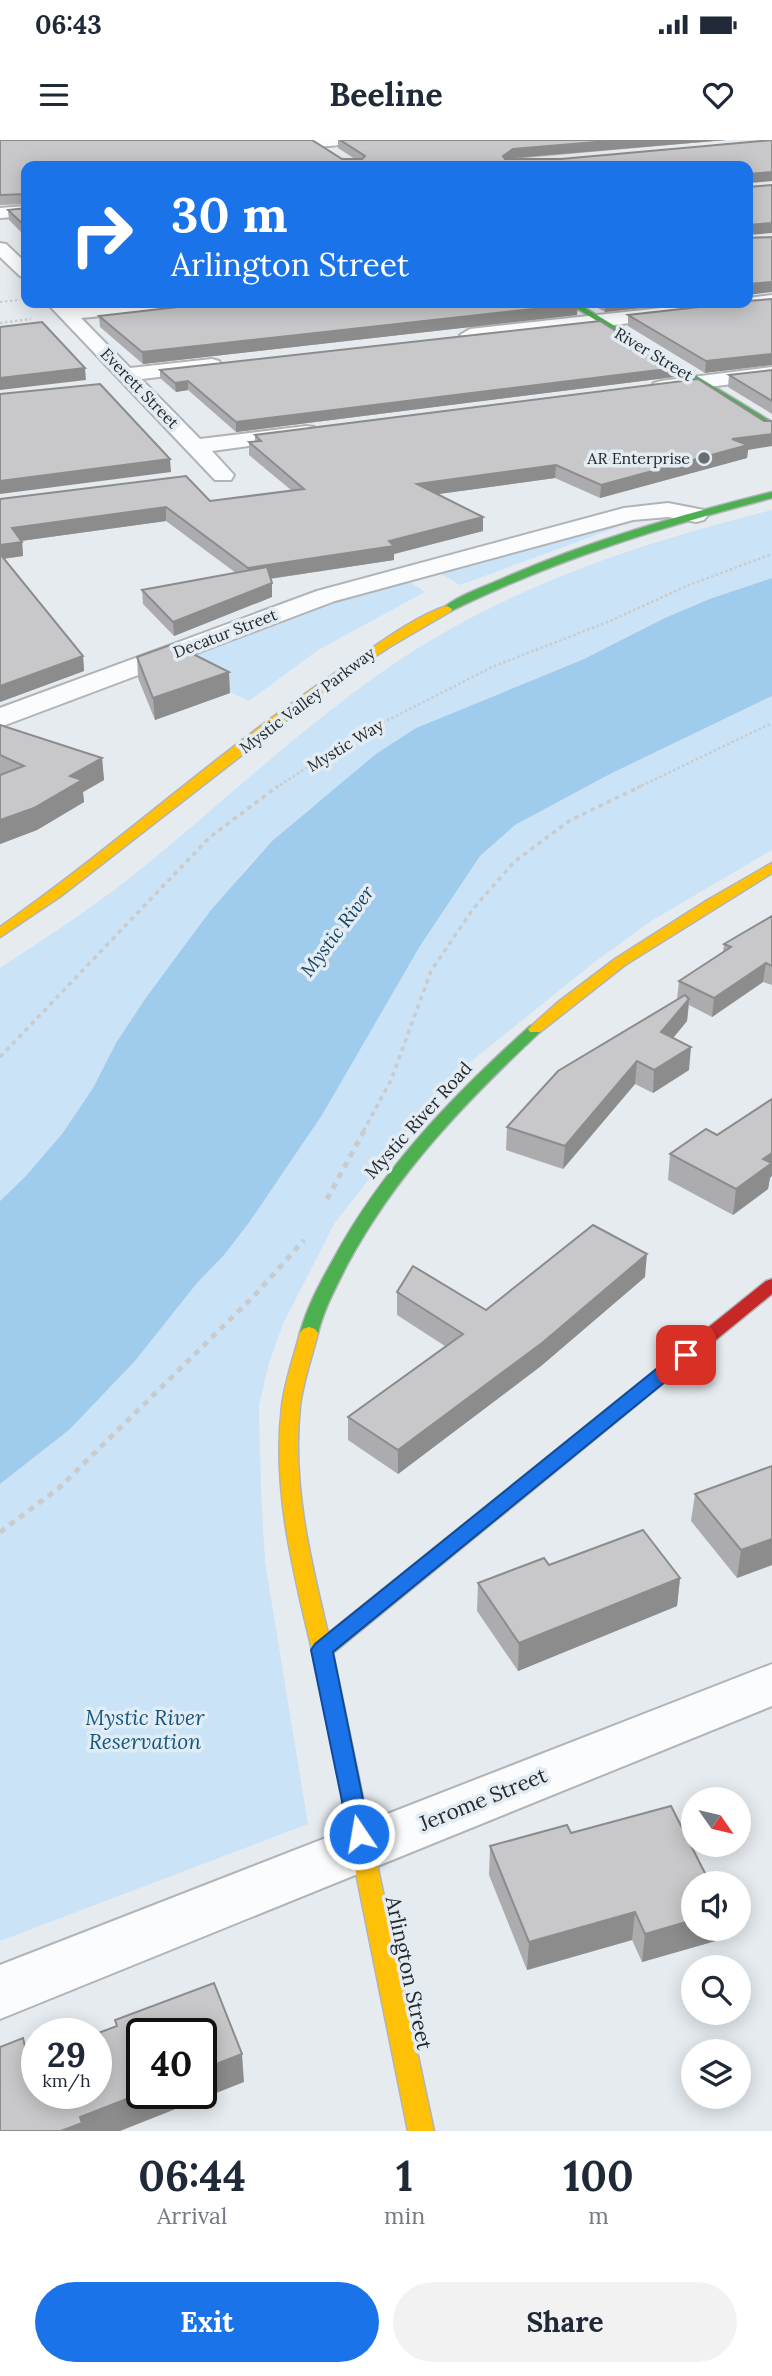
<!DOCTYPE html>
<style>
:root{--surface:#fff;--page:#f2f2f3;--text:#1f2937;--muted:#747a83;--accent:#1a73e8}
body{margin:0;font-family:Lora,serif;background:var(--page);color:var(--text);height:100vh;display:flex;flex-direction:column;font-size:26px;white-space:nowrap}
*{box-sizing:border-box;margin:0}
p{font-size:23px;color:var(--muted)}
.icon{flex:none;width:38px;height:38px;fill:none;stroke:currentColor;stroke-width:2;stroke-linecap:round;stroke-linejoin:round}
.map{position:relative;height:1991px;overflow:hidden}
.drawer{display:flex;flex-direction:column;background:var(--surface);flex:1}
.drawer>*{flex:none}
.banner{position:absolute;left:21px;top:21px;width:732px;height:147px;border-radius:14px;box-shadow:0 4px 18px #0003;background:#1a73e8;color:#fff;overflow:hidden}
.needle{width:46px;rotate:124deg}
.tools{position:absolute;left:681px;top:1647px;display:grid;gap:14px}
.tools a{display:grid;place-items:center;width:70px;height:70px;border-radius:50%;background:var(--surface);box-shadow:0 4px 18px #0003;font-size:35px}
.speed{position:absolute;left:21px;top:1878px;display:flex;gap:14px;font-size:35px;font-weight:700;text-align:center}
.speed>*{display:grid;place-content:center;width:91px;height:91px;border-radius:50%;background:var(--surface);box-shadow:0 4px 18px #0003;line-height:1}
.speed small{font-size:18px;font-weight:400}
.speed .limit{border:4px solid #111;border-radius:10px;background:#fff;color:#111}
.pin{position:absolute;display:grid;place-items:center;width:60px;height:60px;color:#fff;margin:-30px;border-radius:14px;box-shadow:0 4px 10px #0006}
.me{position:absolute;width:77px;margin:-38px;rotate:348deg;stroke-linejoin:round;filter:drop-shadow(0 0 5px #0008)}
.turn{display:flex;align-items:center;gap:24px;height:147px;padding:0 35px;font-size:32px}
.turn .icon{width:91px;height:91px;stroke-width:2.5}
.turn b{display:block;font-size:49px;line-height:60px}
.eta{display:flex;justify-content:space-evenly;align-items:center;height:119px;text-align:center}
.eta b{font-size:42px;font-weight:700;line-height:49px}
.button{display:flex;gap:14px;margin-top:auto;padding:14px 35px}
.button a{flex:1;height:80px;border-radius:42px;background:var(--accent);color:#fff;font-size:28px;font-weight:700;line-height:80px;text-align:center}
.button a+a{background:var(--page);color:var(--text)}
.status{display:flex;justify-content:space-between;align-items:center;height:49px;padding:0 35px;background:var(--surface);direction:ltr}
.status svg{height:19px;fill:currentColor}
header{display:flex;justify-content:space-between;align-items:center;height:91px;padding:0 35px;background:var(--surface);font-size:32px;font-weight:700}
.map>svg:first-child{display:block}
.green{fill:#cae3f7}
.water{fill:#9fcbec}
.lines{fill:none;stroke-linecap:round;stroke-linejoin:round}
.street-casing{stroke:#b0b4b7;stroke-width:4}
.fast-casing{stroke:#b0b4b7;stroke-width:3}
.slow-casing{stroke:#b0b4b7;stroke-width:3}
.jam-casing{stroke:#b0b4b7;stroke-width:3}
.path-far3{stroke:#cacbcd;stroke-width:2;stroke-dasharray:2.5 2.5;stroke-linecap:butt}
.path-far2{stroke:#cacbcd;stroke-width:2.5;stroke-dasharray:2.5 2.5;stroke-linecap:butt}
.path-far1{stroke:#cacbcd;stroke-width:3.5;stroke-dasharray:4.5 4.5;stroke-linecap:butt}
.path{stroke:#cacbcd;stroke-width:5;stroke-dasharray:6 6;stroke-linecap:butt}
.street{fill:#fbfcfd;fill-rule:evenodd}
.fast{fill:#4caf50;fill-rule:evenodd}
.slow{fill:#ffc107;fill-rule:evenodd}
.jam{fill:#c62828;fill-rule:evenodd}
.wall{fill:#acacae}
.shaded-wall{fill:#8c8c8d}
.building{fill:#c8c8ca;stroke:#8c8c8d;stroke-width:2}
.route{fill:#1a73e8;stroke:#114b97;stroke-width:2}
.poi-dot{fill:#696d71;stroke:#e3ecf3;stroke-width:2.5}
.labels{text-anchor:middle;dominant-baseline:central;stroke-width:7;stroke-linejoin:round;paint-order:stroke}
.far-street-label{font-size:16px;fill:#26292c;stroke:#e3ecf3}
.far-poi-label{font-size:16px;fill:#26292c;stroke:#e3ecf3;text-anchor:end}
.street-label{font-size:18px;fill:#26292c;stroke:#e3ecf3}
.water-label{font-size:19px;font-style:italic;fill:#113f5e;stroke:#e3ecf3}
.near-park-label{font-size:21px;font-style:italic;fill:#125884;stroke:#e3ecf3}
.near-street-label{font-size:21px;fill:#26292c;stroke:#e3ecf3}
</style>
<div class="status"><b>06:43</b><svg viewBox="0 0 49 12"><path d="M0 12V9h3v3zM5 12V6h3v6zM10 12V3h3v9zM15 12V0h3v12zM26 1h20v11H26zM47 4h2v5h-2z"/></svg></div>
<header><svg class="icon" aria-label="menu" viewBox="0 0 24 24"><path d="M4 6h16M4 12h16M4 18h16"/></svg>Beeline<svg class="icon" aria-label="heart" viewBox="0 0 24 24"><path d="M12 20l-8-8c-3-5 5-10 8-4 3-6 11-1 8 4z"/></svg></header>
<div class="map">
<svg width="772" height="1991" viewBox="0 0 772 1991">
<rect width="100%" height="100%" fill="#e6ebf0"/>
<g class="green">
<path d="M772,370V438L712,458L584,519L416,588L313,666L272,701L245,730L145,859L116,903L93,948L62,994L25,1038L0,1061V828C44,799 89,770 130,738C221,665 305,583 401,519C513,445 643,402 772,370Z"/>
<polygon points="634,379 637,380 460,445 438,432"/>
<polygon points="407,440 425,452 318,510 249,561 170,523 325,463"/>
<polygon points="772,556 772,710 651,781 596,821 464,927 401,998 334,1084 283,1184 269,1223 259,1265 261,1350 265,1422 308,1684 0,1801 0,1344 69,1290 135,1221 197,1143 224,1115 248,1084 420,806 480,716 515,685 610,634"/>
</g>
<polygon class="water" points="772,438 772,556 610,634 515,685 480,716 420,806 322,975 248,1084 224,1115 197,1143 135,1221 69,1290 0,1344 0,1061 25,1037 62,994 93,948 116,903 145,859 211,770 272,701 376,614 416,588 584,519 665,478 712,458"/>
<g class="lines">
<g class="street-casing">
<g id="street">
<path d="M309,0H351C342,7 322,7 310,5Z"/>
<polygon points="26,66 26,76 0,78 0,68"/>
<polygon points="0,103 6,104 26,123 26,137 20,136 0,117"/>
<polygon points="772,155 772,167 470,201 460,195 470,189 707,163 747,163 747,158"/>
<polygon points="47,163 66,163 71,168 122,163 183,163 181,167 174,169 81,178 130,228 212,219 219,221 222,225 219,229 212,231 141,239 200,299 306,286 314,287 317,292 314,297 306,298 212,311 234,335 231,340 215,340"/>
<polygon points="772,227 772,239 661,253 654,251 651,247 654,243 661,241"/>
<polygon points="668,363 704,370 708,375 704,380 696,382 668,377 633,380 335,461 0,587 0,568 317,451 624,368"/>
<polygon points="772,1524 772,1566 0,1879 0,1825"/>
</g>
</g>
<g class="fast-casing">
<g id="fast">
<polygon points="568,163 577,163 772,282 772,289"/>
<path d="M772,352V358C661,387 554,420 451,471L442,469C458,455 484,447 504,438C590,400 681,375 772,352Z"/>
<path d="M535,885L542,889L540,892C465,962 396,1034 347,1125C336,1147 324,1169 318,1193L315,1197H303L300,1193C307,1167 320,1143 333,1120C382,1028 454,955 530,886Z"/>
<polygon points="511,1350 518,1352 521,1357 518,1362 333,1513 364,1663 361,1670 353,1672 345,1670 312,1510 315,1504 504,1352"/>
</g>
</g>
<g class="slow-casing">
<g id="slow">
<path d="M447,466L452,469L451,471L391,506L333,544L61,756L0,797V787C119,704 225,605 346,526C374,507 415,476 447,466Z"/>
<polygon points="772,723 772,733 625,825 540,892 530,892 528,889 557,863 615,819 706,761"/>
<path d="M309,1187L315,1189L318,1193C312,1217 303,1241 300,1266C291,1349 313,1430 332,1510L329,1516L322,1518L315,1516L312,1510C293,1430 272,1349 282,1266C285,1241 294,1217 300,1193L303,1189Z"/>
<polygon points="353,1654 361,1656 364,1663 434,1991 408,1991 342,1663 345,1656"/>
</g>
</g>
<g class="jam-casing">
<polygon id="jam" points="772,1139 772,1154 518,1362 511,1364 504,1362 501,1357 504,1352 766,1141"/>
</g>
<polyline class="path-far3" points="0,162 17,160"/>
<g class="path-far2">
<polyline points="0,183 31,179"/>
<polyline points="276,648 345,602 492,527 610,481 689,445 772,414"/>
<polyline points="637,648 772,583"/>
</g>
<g class="path-far1">
<polyline points="0,917 210,697 278,646"/>
<polyline points="363,992 391,940 431,831 473,769 514,722 569,681 641,646"/>
</g>
<g class="path">
<polyline points="327,1059 364,991"/>
<polyline points="0,1392 59,1348 254,1156 304,1100"/>
</g>
<use href="#street" class="street"/>
<use href="#fast" class="fast"/>
<use href="#slow" class="slow"/>
<use href="#jam" class="jam"/>
</g>
<g class="wall">
<polygon points="0,0 355,19 338,8 338,0 726,0 512,19 561,19 772,0 772,41 747,43 747,26 26,26 26,64 0,65"/>
<polygon points="26,68 26,97 9,80 8,70"/>
<polygon points="772,159 705,233 628,186 628,175"/>
<polygon points="589,163 686,163 605,172"/>
<polygon points="577,175 143,224 100,187 99,176"/>
<polygon points="675,228 674,237 236,292 188,250 176,252 160,238 160,230"/>
<polygon points="772,230 772,274 728,247 729,235"/>
<polygon points="764,281 748,310 747,318 600,358 555,338 438,354 483,391 394,414 394,420 270,439 272,443 272,457 174,496 143,464 142,450 236,433 166,381 21,401 22,402 23,416 4,419 83,516 84,531 0,562 0,359 210,361 291,350 249,315 249,302 255,301 255,295"/>
<polygon points="137,517 230,553 155,580 138,538"/>
<polygon points="0,585 102,618 104,640 83,652 84,662 37,690 0,704"/>
<polygon points="772,776 772,845 763,842 712,877 689,865 687,881 673,898 689,930 653,953 635,944 563,1029 506,1010 507,987 677,859 679,841 723,812 724,804"/>
<polygon points="670,1014 770,1038 768,1049 733,1075 668,1040"/>
<polygon points="645,1137 541,1226 398,1334 348,1300 348,1277 445,1206 397,1175 397,1152 486,1170"/>
<polygon points="772,1326 772,1425 737,1438 691,1381 695,1354"/>
<polygon points="549,1425 680,1438 677,1466 518,1531 477,1471 478,1443"/>
<polygon points="571,1693 693,1788 721,1788 719,1800 642,1822 632,1800 527,1830 489,1735 490,1706"/>
</g>
<g class="shaded-wall">
<polygon points="620,0 726,0 513,18 502,26 503,16 513,9"/>
<polygon points="772,32 772,41 747,43 747,34"/>
<polygon points="772,83 772,93 747,95 747,85"/>
<polygon points="772,142 772,152 747,155 748,144"/>
<polygon points="605,163 686,163 605,172"/>
<polygon points="578,164 577,175 143,224 142,212"/>
<polygon points="772,214 772,225 705,233 706,221"/>
<polygon points="85,228 86,240 0,250 0,238"/>
<polygon points="675,228 674,237 236,292 236,282"/>
<polygon points="188,241 188,250 176,252 175,243"/>
<polygon points="772,294 772,306 748,310 747,318 600,358 601,345 732,299"/>
<polygon points="170,319 171,332 0,354 0,341"/>
<polygon points="556,325 555,338 417,357 417,344"/>
<polygon points="166,367 166,381 13,402 12,388"/>
<polygon points="483,377 483,391 394,414 394,420 248,442 248,428 389,401"/>
<polygon points="22,402 23,416 0,419 0,405"/>
<polygon points="272,443 272,457 174,496 173,482"/>
<polygon points="83,516 84,531 0,562 0,546"/>
<polygon points="229,532 230,553 155,580 153,558"/>
<polygon points="102,618 104,640 83,652 84,662 37,690 0,704 0,680 70,636"/>
<polygon points="766,823 763,842 712,877 714,858"/>
<polygon points="689,859 687,881 659,915 661,892"/>
<polygon points="691,907 689,930 653,953 654,930"/>
<polygon points="637,921 635,944 563,1029 565,1006"/>
<polygon points="772,1013 772,1036 770,1038 768,1049 733,1075 736,1049 763,1019"/>
<polygon points="647,1114 645,1137 541,1226 398,1334 398,1310"/>
<polygon points="772,1399 772,1425 737,1438 741,1410"/>
<polygon points="680,1438 677,1466 518,1531 519,1503"/>
<polygon points="635,1772 632,1800 527,1830 529,1802"/>
<polygon points="693,1780 693,1788 721,1788 719,1800 642,1822 645,1794"/>
<polygon points="242,1914 244,1942 120,1991 61,1991 80,1977 142,1953 201,1953 201,1930"/>
</g>
<g class="building">
<polygon points="0,0 312,0 342,19 362,19 365,16 340,0 620,0 513,9 503,16 505,19 561,19 772,0 772,32 747,34 747,26 26,26 26,54 0,55"/>
<polygon points="772,45 772,83 747,85 747,47"/>
<polygon points="26,68 26,87 8,70"/>
<polygon points="772,97 772,142 748,144 747,145 747,98"/>
<polygon points="772,159 772,214 706,221 628,175 735,163 747,163 747,161"/>
<polygon points="213,163 576,163 578,164 142,212 99,176"/>
<polygon points="600,181 675,228 236,282 188,241 175,243 160,230"/>
<polygon points="42,182 85,228 0,238 0,187"/>
<polygon points="772,230 772,261 729,235"/>
<polygon points="698,239 764,281 772,281 772,294 732,299 748,305 601,345 556,325 417,344 483,377 389,401 394,406 248,428 166,367 12,388 22,402 0,405 0,359 186,336 210,361 304,349 249,302 261,301 255,295"/>
<polygon points="100,244 170,319 0,341 0,254"/>
<polygon points="0,414 83,516 0,546"/>
<polygon points="267,427 272,443 173,482 142,450"/>
<polygon points="173,504 229,532 153,558 137,517"/>
<polygon points="0,585 102,618 70,636 82,640 34,668 0,680 0,635 24,626 0,615"/>
<polygon points="772,776 772,826 766,823 714,858 679,841 731,807 724,804"/>
<polygon points="685,855 689,859 661,892 691,907 654,930 637,921 565,1006 507,987 558,931"/>
<polygon points="772,959 772,1013 763,1019 772,1023 736,1049 670,1014 706,989 717,995"/>
<polygon points="593,1085 647,1114 542,1203 398,1310 348,1277 463,1194 397,1152 413,1126 486,1170"/>
<polygon points="772,1326 772,1399 741,1410 695,1354"/>
<polygon points="643,1390 680,1438 519,1503 478,1443 544,1418 549,1425"/>
<polygon points="671,1666 710,1743 693,1743 693,1780 645,1794 635,1772 529,1802 490,1706 567,1685 571,1693"/>
<polygon points="214,1843 242,1914 201,1930 201,1894 142,1894 142,1953 80,1977 82,1983 61,1991 0,1991 0,1907 23,1898 28,1919 37,1916 37,1953 96,1953 96,1894 117,1886 115,1880"/>
</g>
<polygon class="route" points="686,1209 695,1215 693,1219 333,1512 370,1694 367,1700 359,1703 350,1700 311,1510 315,1504 680,1210"/>
<circle class="poi-dot" cx="704" cy="318" r="7"/>
<g class="labels">
<g class="far-street-label">
<text transform="translate(654 214) rotate(31)">River Street</text>
<text transform="translate(140 248) rotate(46)">Everett Street</text>
<text transform="translate(225 493) rotate(-21)">Decatur Street</text>
<text transform="translate(307 560) rotate(-37)">Mystic Valley Parkway</text>
<text transform="translate(345 605) rotate(-31)">Mystic Way</text>
</g>
<g class="far-poi-label">
<text x="690" y="318">AR Enterprise</text>
</g>
<g class="street-label">
<text transform="translate(418 980) rotate(-48)">Mystic River Road</text>
</g>
<g class="water-label">
<text transform="translate(337 791) rotate(-53)">Mystic River</text>
</g>
<g class="near-park-label">
<text x="145" y="1577">Mystic River<tspan x="145" dy="24">Reservation</tspan></text>
</g>
<g class="near-street-label">
<text transform="translate(483 1659) rotate(-22)">Jerome Street</text>
<text transform="translate(409 1833) rotate(78)">Arlington Street</text>
</g>
</g>
</svg>
<div class="tools">
<a><svg class="needle" viewBox="-14 -14 28 28"><path d="M0-13l5 13h-10z" fill="#e53935"/><path d="M0 13l5-13h-10z" fill="#747a83"/></svg></a>
<a><svg class="icon" aria-label="sound" viewBox="0 0 24 24"><path d="M4 9h4l5-4v14l-5-4H4zM17 9q2 3 0 6"/></svg></a>
<a><svg class="icon" aria-label="search" viewBox="0 0 24 24"><circle cx="10" cy="10" r="6"/><path d="M15 15l6 6"/></svg></a>
<a><svg class="icon" aria-label="layers" viewBox="0 0 24 24"><path d="M12 4l9 5-9 5-9-5zM3 14l9 5 9-5"/></svg></a>
</div>
<div class="speed"><div>29<small>km/h</small></div><div class="limit">40</div></div>
<div class="pin" style="left:686px;top:1215px;background:#d93025"><svg class="icon" aria-label="arrive" viewBox="0 0 24 24"><path d="M6 21V4h12l-3 4 3 4H6"/></svg></div>
<svg class="me" style="left:359px;top:1694px" viewBox="-20 -20 40 40"><circle r="17" fill="#1a73e8" stroke="#fff" stroke-width="3"/><path d="M0-11L8 9 0 5-8 9z" fill="#fff"/></svg>
<div class="banner">
<div class="turn"><svg class="icon" aria-label="right" viewBox="0 0 24 24"><path d="M7 20v-9h11M14 6l5 5-5 5"/></svg><div><b>30 m</b>Arlington Street</div></div>
</div>
</div>
<section class="drawer">
<div class="eta">
<div><b>06:44</b><p>Arrival</p></div>
<div><b>1</b><p>min</p></div>
<div><b>100</b><p>m</p></div>
</div>
<div class="button"><a>Exit</a><a>Share</a></div>
</section>
